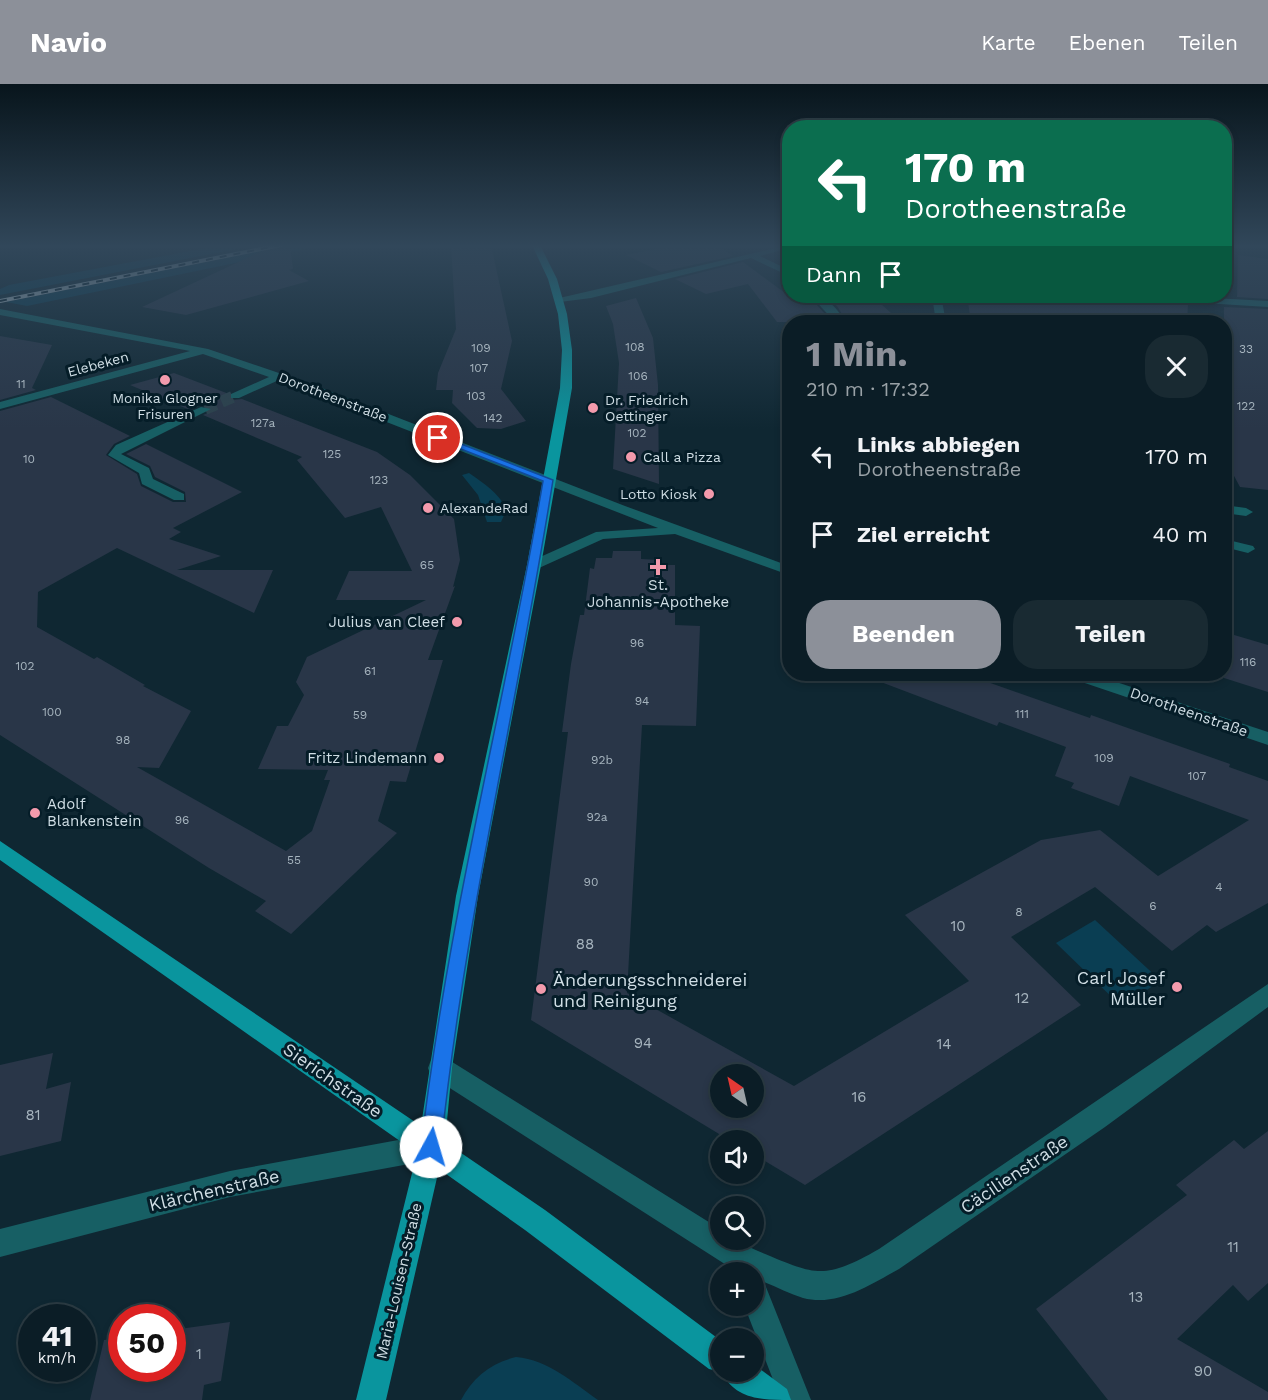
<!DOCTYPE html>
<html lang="de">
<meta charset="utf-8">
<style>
:root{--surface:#0b1d26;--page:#192a32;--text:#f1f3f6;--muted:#9aa2a7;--line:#2b3b43;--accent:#8c9099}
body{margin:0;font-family:"Work Sans",sans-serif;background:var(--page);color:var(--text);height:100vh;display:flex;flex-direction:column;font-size:22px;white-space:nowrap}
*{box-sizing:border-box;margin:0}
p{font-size:20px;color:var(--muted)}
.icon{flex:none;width:33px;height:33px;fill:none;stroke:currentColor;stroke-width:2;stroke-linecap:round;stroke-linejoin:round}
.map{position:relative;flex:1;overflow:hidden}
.drawer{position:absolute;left:782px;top:231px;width:450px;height:366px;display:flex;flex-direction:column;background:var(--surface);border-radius:24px;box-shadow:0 3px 9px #0003,0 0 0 2px var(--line)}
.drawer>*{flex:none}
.banner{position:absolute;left:782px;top:36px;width:450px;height:183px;border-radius:24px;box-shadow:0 3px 9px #0003,0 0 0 2px var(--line);background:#0b6e4f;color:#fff;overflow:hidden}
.needle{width:39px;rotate:326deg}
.controls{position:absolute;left:710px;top:980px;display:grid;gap:12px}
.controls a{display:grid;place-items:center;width:54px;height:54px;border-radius:50%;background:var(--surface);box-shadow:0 3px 9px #0003,0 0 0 2px var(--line);font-size:30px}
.speed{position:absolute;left:18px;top:1220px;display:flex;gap:12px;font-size:30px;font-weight:700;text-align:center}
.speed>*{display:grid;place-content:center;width:78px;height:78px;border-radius:50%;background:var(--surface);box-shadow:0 3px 9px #0003,0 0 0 2px var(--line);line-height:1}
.speed small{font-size:15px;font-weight:400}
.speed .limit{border:9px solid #d22;background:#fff;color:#111}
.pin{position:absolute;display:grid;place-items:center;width:51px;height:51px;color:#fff;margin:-26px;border:3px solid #fff;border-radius:50%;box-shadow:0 2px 6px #0007}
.me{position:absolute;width:66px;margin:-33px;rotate:6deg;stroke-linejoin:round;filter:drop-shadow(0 0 4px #0008)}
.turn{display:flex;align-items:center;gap:21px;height:126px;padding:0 24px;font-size:27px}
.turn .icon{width:78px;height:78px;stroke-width:2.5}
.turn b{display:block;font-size:42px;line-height:51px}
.then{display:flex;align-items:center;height:57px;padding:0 24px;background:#0003;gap:12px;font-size:22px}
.round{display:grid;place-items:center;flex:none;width:63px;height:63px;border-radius:24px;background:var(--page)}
.overview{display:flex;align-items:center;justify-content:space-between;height:102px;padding:0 24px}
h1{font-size:36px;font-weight:700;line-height:45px;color:var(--accent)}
.button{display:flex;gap:12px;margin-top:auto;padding:12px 24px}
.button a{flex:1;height:69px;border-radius:24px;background:var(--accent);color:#fff;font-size:24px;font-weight:700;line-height:69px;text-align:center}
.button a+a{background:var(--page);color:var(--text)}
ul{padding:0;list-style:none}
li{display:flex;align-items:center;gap:18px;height:78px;padding:0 24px}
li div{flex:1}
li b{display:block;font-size:22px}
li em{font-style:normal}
header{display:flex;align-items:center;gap:36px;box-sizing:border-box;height:84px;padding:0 30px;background:var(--accent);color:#fff}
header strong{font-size:28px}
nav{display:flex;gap:33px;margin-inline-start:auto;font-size:21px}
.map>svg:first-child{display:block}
.green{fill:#0a3e53}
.building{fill:#293648;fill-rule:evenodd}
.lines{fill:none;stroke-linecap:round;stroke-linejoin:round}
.minor-tunnel{stroke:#2c424d;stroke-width:12;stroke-dasharray:12 6;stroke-linecap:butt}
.minor{fill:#175f64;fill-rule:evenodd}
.major{fill:#0a959e;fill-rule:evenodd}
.rail-casing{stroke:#b6c5cd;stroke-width:4}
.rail{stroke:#051d28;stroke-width:2;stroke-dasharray:7;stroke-linecap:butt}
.route{fill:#1a73e8;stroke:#114b97;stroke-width:1.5}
.poi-dot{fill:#f39aac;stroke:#051d28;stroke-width:2}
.labels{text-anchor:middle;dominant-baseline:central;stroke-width:6;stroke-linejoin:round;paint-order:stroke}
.number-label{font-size:12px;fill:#a6b4be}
.far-street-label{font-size:14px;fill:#d0dee5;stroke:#051d28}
.far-poi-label{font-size:14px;fill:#d0dee5;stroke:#051d28;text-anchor:start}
.poi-label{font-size:15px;fill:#d0dee5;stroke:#051d28;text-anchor:end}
.street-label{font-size:15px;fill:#d0dee5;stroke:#051d28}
.near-number-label{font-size:15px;fill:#a6b4be}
.near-poi-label{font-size:18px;fill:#d0dee5;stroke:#051d28;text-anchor:end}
.near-street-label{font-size:18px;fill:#d0dee5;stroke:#051d28}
</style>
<header>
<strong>Navio</strong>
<nav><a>Karte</a><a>Ebenen</a><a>Teilen</a></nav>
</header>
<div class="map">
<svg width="1268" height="1316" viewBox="0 0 1268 1316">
<rect width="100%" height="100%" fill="#0f2732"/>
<g class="green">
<polygon points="222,161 257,161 0,211 0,205 9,201"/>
<polygon points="290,161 323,161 27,222 6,218"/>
<path d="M469,389C485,400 497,408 507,425L501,438H487L478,411L462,391Z"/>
<polygon points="1095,836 1161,897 1121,922 1056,859"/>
<path d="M516,1273C549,1276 572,1298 598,1316H461C473,1293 491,1279 516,1273Z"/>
</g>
<g class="building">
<polygon points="275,161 290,161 293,185 289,186 309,197 186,231 142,223"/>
<polygon points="451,161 491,161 512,257 501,305 526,337 501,345 477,344 452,319 453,306 436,306 438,289 456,245"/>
<polygon points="674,161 717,161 733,172 661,188 626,171"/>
<polygon points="1238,171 1268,175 1268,215 1237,213"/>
<polygon points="743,178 789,212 809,212 832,238 777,238 748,200 706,210 675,195"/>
<polygon points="821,212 872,212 901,238 847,238 837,222"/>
<polygon points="967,212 1132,213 1139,217 1188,220 1187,238 971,238"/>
<polygon points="636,214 653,254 658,301 659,400 613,385 619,279 613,240 606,222"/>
<polygon points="1224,223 1268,225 1268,406 1240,403 1233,390 1224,389"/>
<polygon points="0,252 52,261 32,304 36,306 0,316"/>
<polygon points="174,289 229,310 231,316 242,315 377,368 410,391 454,435 460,476 453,503 455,502 428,576 443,576 406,698 390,697 378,737 397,749 291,850 255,827 266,817 209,784 0,651 0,327 51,313 130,352 114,360 106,371 137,390 141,402 173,418 186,418 185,408 155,393 150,382 126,370 146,360 242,408 173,444 181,448 169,455 221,472 177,486 273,486 254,529 117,464 38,508 37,543 94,575 97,573 145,601 143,602 191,627 159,684 137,683 286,767 312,747 330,696 324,696 328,686 258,685 277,642 288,642 304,611 296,598 307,573 426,516 336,516 349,487 412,487 381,423 345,434 297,376 302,373 203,331 212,327 211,323 200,321 190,326 130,301"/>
<path d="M613,467H641V475L661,476V481H675V541L700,542L696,642L642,641L627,909L794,1002L969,897L905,831L1041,756L1100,746L1158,792L1249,736L1130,692L1119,722L1071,704L1074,699L1055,692L1066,663L999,638L997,642L865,592V590H965L1090,634L1091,631L1230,680L1229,683L1268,697V819L1216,848L1207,841L1172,867L1095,803L1011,853L1081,921L805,1101L753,1070V1056H729L531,936L568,648H562L571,580L580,531H584L590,484L594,485L596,474H612ZM720,990H753V1023H720Z"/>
<polygon points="1224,548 1268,561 1268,608 1224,594"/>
<polygon points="53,969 46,1005 71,998 61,1057 0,1072 0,981"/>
<polygon points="1268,1047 1268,1199 1248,1217 1233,1201 1177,1255 1268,1308 1268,1316 1108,1316 1036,1225 1187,1111 1176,1101 1234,1056 1244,1065"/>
<polygon points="230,1238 221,1297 204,1301 202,1316 90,1316 104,1256 122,1254 122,1284 172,1284 172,1246"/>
</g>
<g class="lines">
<polyline class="minor-tunnel" points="205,325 235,312"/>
<g class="minor">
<polygon points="789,161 789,164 760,172 789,186 789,192 751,174 591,214 560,218 555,215"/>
<path d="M811,212C827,212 838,225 845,238H835Z"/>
<polygon points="932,212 941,212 946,238 936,238"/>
<polygon points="1134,212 1176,212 1268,217 1268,223 1139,215"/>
<polygon points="0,225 208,265 314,301 625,422 789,482 789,491 675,450 603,455 539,484 529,484 527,481 529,478 596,448 658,444 279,296 239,314 231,314 231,310 269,293 203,270 0,325 0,318 190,267 0,231"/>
<polygon points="201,323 211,325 121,370 149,384 153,395 184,410 184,416 174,416 142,400 139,389 108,371 116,361"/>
<polygon points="1224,421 1246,424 1253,428 1246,432 1224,429"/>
<polygon points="1224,455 1253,462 1255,465 1248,469 1224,463"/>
<polygon points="1068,590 1092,590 1268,648 1268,661 1070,594"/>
<path d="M1268,900V923L1105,1043L899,1185C870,1201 837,1223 803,1214C790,1210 777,1203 764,1198L811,1316H781L744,1221H753V1188H741L731,1184L431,992L428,984L431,976L440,972L449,976L720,1145V1155C736,1155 744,1161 758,1167C816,1191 823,1197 879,1165Z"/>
<polygon points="431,1050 440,1054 444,1063 440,1072 431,1076 230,1113 0,1173 0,1145 230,1087"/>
</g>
<path class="major" d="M532,161H540L557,195L567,230L572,266V304L541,481L478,812L452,984L445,1058L545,1126L720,1256V1287H753V1280L787,1305L791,1316C763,1316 735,1316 722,1288L709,1285L525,1146L439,1085L386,1316H356L417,1069L0,776V757L421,1042L456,812L527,481L560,304L562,266L558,230L548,195Z"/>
<g class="rail-casing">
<polyline id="rail" points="0,217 281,161"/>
</g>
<use href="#rail" class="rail"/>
</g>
<linearGradient id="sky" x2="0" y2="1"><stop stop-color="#08151c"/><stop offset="0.47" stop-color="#31475a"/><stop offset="1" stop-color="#31475a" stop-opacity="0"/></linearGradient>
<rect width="1268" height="345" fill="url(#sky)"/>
<path class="route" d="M435,352H441L553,396C518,619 464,838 441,1063L438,1070L431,1073L424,1070L421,1063C447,838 505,620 543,397L435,355Z"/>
<g class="poi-dot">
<circle cx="165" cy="296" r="6"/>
<circle cx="593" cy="324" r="6"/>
<circle cx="631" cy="373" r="6"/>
<circle cx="709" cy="410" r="6"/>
<circle cx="428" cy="424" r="6"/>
<path d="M655 474h6v6h6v6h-6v6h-6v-6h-6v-6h6z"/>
<circle cx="457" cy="538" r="6"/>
<circle cx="439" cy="674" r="6"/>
<circle cx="35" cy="729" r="6"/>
<circle cx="1177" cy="903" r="6"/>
<circle cx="541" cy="905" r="6"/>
</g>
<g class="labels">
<g class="number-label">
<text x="635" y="263">108</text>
<text x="481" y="264">109</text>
<text x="1246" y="265">33</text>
<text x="479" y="284">107</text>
<text x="638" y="292">106</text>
<text x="21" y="300">11</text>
<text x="476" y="312">103</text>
<text x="1246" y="322">122</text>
<text x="493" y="334">142</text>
<text x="263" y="339">127a</text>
<text x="637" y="349">102</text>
<text x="332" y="370">125</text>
<text x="29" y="375">10</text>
<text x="379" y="396">123</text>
<text x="427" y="481">65</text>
<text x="637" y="559">96</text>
<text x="1248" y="578">116</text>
<text x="25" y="582">102</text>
<text x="370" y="587">61</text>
<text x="642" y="617">94</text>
<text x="52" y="628">100</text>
<text x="1022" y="630">111</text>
<text x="360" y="631">59</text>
<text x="123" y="656">98</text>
<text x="1104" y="674">109</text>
<text x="602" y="676">92b</text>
<text x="1197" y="692">107</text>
<text x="597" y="733">92a</text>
<text x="182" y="736">96</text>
<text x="294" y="776">55</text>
<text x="591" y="798">90</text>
<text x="1219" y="803">4</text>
<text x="1153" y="822">6</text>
<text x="1019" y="828">8</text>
</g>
<g class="far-street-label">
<text transform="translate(98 280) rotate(-15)">Elebeken</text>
<text transform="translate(333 313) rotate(21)">Dorotheenstraße</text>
</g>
<g class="far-poi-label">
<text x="165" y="314" text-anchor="middle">Monika Glogner<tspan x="165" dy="16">Frisuren</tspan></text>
<text x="605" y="316">Dr. Friedrich<tspan x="605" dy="16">Oettinger</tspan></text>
<text x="643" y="373">Call a Pizza</text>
<text x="697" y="410" text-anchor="end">Lotto Kiosk</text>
<text x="440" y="424">AlexandeRad</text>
</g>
<g class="poi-label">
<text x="658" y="501" text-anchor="middle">St.<tspan x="658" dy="17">Johannis-Apotheke</tspan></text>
<text x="445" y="538">Julius van Cleef</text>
<text x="427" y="674">Fritz Lindemann</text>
<text x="47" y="720" text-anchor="start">Adolf<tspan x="47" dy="17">Blankenstein</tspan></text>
</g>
<g class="street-label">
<text transform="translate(1189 628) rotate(19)">Dorotheenstraße</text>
<text transform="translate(399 1197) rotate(-77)">Maria-Louisen-Straße</text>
</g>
<g class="near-number-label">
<text x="958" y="842">10</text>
<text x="585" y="860">88</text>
<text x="1022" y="914">12</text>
<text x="643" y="959">94</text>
<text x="944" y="960">14</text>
<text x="859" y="1013">16</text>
<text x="33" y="1031">81</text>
<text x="1233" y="1163">11</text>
<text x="1136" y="1213">13</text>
<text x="199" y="1270">1</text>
<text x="1203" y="1287">90</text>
</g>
<g class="near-poi-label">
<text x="1165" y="893">Carl Josef<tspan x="1165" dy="21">Müller</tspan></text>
<text x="553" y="895" text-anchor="start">Änderungsschneiderei<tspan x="553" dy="21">und Reinigung</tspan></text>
</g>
<g class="near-street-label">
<text transform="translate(333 996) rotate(35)">Sierichstraße</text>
<text transform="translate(1014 1090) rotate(-34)">Cäcilienstraße</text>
<text transform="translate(214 1106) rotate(-13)">Klärchenstraße</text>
</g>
</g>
</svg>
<div class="controls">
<a><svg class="needle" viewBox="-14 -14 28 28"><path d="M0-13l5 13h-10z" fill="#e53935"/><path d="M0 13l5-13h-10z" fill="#9aa2a7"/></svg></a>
<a><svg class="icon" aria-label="sound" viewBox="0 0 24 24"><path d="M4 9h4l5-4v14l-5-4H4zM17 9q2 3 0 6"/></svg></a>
<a><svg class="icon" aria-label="search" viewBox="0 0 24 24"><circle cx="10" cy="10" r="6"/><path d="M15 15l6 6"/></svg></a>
<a>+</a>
<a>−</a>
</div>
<div class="speed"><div>41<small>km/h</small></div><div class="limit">50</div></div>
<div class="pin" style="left:438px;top:354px;background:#d93025"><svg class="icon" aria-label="arrive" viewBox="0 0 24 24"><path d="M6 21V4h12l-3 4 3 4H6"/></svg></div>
<svg class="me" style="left:431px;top:1063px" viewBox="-20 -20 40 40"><circle r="19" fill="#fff"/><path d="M0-13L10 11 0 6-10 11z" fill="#1a73e8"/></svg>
<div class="banner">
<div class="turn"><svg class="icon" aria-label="left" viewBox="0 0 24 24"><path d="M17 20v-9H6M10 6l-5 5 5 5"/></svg><div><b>170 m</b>Dorotheenstraße</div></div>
<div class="then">Dann<svg class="icon" aria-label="arrive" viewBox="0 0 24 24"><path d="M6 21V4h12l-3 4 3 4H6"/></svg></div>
</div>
<section class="drawer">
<div class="overview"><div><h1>1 Min.</h1><p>210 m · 17:32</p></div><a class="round"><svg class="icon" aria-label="close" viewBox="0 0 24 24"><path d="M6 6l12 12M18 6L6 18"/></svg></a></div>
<ul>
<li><svg class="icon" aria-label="left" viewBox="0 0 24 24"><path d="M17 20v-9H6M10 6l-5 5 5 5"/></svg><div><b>Links abbiegen</b><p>Dorotheenstraße</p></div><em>170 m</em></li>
<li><svg class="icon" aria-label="arrive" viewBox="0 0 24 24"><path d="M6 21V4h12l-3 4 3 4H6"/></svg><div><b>Ziel erreicht</b></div><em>40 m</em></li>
</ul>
<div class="button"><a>Beenden</a><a>Teilen</a></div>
</section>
</div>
